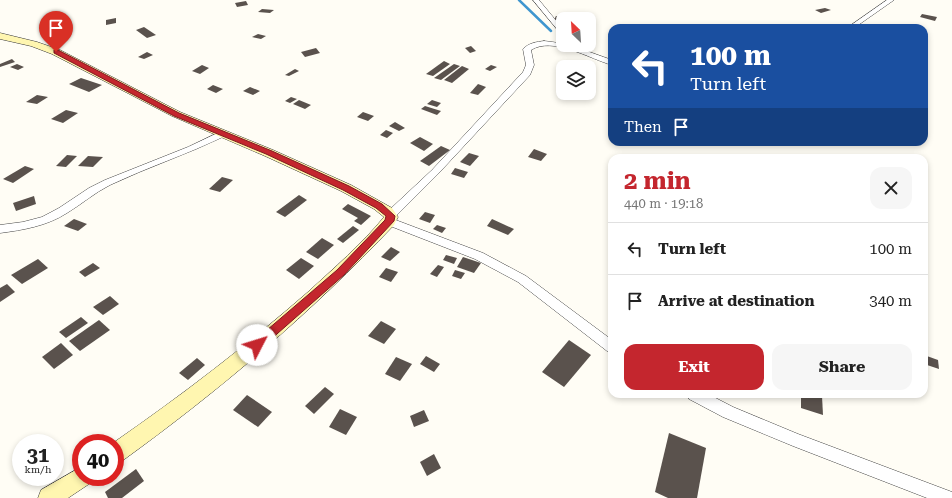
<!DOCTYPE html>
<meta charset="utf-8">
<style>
:root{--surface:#fff;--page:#f6f6f6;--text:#222;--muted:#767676;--line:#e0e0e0;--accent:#c4262e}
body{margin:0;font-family:"Roboto Serif",serif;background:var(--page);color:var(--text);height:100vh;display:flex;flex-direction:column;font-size:15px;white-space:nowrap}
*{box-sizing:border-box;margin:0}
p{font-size:13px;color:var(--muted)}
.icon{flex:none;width:22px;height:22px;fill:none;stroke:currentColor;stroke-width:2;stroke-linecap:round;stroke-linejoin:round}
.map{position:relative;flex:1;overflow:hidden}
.panel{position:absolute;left:608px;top:154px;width:320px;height:244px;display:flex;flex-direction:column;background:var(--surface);border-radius:12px;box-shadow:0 2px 6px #0003}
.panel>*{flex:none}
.banner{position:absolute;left:608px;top:24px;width:320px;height:122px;border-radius:12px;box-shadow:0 2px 6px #0003;background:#1a4fa0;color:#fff;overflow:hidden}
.needle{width:26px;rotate:335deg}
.fabs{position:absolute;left:556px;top:12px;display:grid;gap:8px}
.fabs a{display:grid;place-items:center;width:40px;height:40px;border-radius:8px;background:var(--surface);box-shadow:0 2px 6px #0003;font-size:20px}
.speed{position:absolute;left:12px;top:434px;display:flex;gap:8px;font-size:20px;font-weight:700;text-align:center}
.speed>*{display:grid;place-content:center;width:52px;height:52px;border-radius:50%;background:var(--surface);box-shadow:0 2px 6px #0003;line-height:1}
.speed small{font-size:10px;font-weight:400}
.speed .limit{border:6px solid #d22;background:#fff;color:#111}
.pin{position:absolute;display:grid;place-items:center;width:34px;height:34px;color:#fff;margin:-41px -17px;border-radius:50% 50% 50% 0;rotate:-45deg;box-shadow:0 0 4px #0007}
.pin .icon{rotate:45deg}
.me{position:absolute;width:44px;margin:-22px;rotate:50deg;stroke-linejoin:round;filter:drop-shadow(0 0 3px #0008)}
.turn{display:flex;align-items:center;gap:14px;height:84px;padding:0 16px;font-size:18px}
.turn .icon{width:52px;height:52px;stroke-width:2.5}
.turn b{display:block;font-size:28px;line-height:34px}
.then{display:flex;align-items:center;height:38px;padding:0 16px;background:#0003;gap:8px;font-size:15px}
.round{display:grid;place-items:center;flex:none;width:42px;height:42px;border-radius:12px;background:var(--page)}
.overview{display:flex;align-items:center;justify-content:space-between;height:68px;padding:0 16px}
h1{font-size:24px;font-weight:700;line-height:30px;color:var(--accent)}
.cta{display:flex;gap:8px;margin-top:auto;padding:8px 16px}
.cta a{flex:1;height:46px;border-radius:12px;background:var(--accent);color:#fff;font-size:16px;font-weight:700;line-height:46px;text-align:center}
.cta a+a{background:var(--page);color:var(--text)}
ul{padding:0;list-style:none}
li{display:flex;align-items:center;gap:12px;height:52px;padding:0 16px;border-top:1px solid var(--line)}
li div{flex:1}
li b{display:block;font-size:15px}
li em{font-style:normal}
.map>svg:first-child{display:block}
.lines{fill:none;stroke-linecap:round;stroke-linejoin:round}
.stream{stroke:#3f96cf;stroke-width:2.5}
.building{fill:#5a524d}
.street-casing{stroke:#444;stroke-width:1}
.secondary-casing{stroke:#333;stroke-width:1}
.street{fill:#fff;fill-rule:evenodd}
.secondary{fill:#fff6b0;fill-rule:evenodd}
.route{fill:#c4262e;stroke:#7f191e}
</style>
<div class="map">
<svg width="952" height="498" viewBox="0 0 952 498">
<rect width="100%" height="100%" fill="#fffdf5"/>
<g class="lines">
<polyline class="stream" points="519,0 551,31"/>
</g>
<g class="building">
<polygon points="246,1 248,5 237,7 235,3"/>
<polygon points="825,8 831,10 821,13 815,10"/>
<polygon points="262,9 274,10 270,13 258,12"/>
<polygon points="922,14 937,17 935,21 920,17"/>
<polygon points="556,16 565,17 562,21 554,20"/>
<polygon points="116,18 116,23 106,25 106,20"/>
<polygon points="144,27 156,35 147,38 136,30"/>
<polygon points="258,34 266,36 261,39 252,37"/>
<polygon points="471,46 476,51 470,53 465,48"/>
<polygon points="316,48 320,53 305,57 301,52"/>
<polygon points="147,52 153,55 144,59 138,57"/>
<polygon points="12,59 15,62 0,67 0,64"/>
<polygon points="444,61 450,64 433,76 426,74"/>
<polygon points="17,64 24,67 18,70 10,67"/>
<polygon points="454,64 460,66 441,80 434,78"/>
<polygon points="202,65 209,68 200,74 192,71"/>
<polygon points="491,65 497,67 490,71 485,69"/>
<polygon points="462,66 469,69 452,83 444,80"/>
<polygon points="295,69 299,71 289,76 285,75"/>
<polygon points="81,78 102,85 89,92 69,84"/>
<polygon points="478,84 486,87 478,95 470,93"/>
<polygon points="213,85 223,89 216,93 207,89"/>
<polygon points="250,87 260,91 253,95 243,91"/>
<polygon points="37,95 48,97 37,104 26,102"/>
<polygon points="291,97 297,99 290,103 285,101"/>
<polygon points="299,100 311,105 305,109 293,104"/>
<polygon points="432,100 441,103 437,107 427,104"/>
<polygon points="425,106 441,111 437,115 421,109"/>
<polygon points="66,110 78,113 63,123 51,119"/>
<polygon points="363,112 374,116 368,121 357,117"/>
<polygon points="395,122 405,128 399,131 389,126"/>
<polygon points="386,130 393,133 387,138 380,135"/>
<polygon points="420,137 433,144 424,151 410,143"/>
<polygon points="441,146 450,150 429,166 420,161"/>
<polygon points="534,149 547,154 541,161 528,157"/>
<polygon points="469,153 479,156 470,166 460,162"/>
<polygon points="67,155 77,156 66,167 56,166"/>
<polygon points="88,156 103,157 93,167 78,166"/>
<polygon points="25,166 34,169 13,183 3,179"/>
<polygon points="455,168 468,172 464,178 451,174"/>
<polygon points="222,177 233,180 220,192 209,189"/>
<polygon points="299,195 307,200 285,217 276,212"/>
<polygon points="34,196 36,204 16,211 13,203"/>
<polygon points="348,204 371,216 361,225 354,221 358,218 342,209"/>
<polygon points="425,212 435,215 430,223 419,219"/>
<polygon points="74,219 87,224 78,231 64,226"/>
<polygon points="492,219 514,229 508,235 487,226"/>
<polygon points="437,225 446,228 442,233 433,229"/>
<polygon points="353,226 359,230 343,243 337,239"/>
<polygon points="322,238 334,245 318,259 306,252"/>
<polygon points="391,247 400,252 390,261 381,257"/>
<polygon points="446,255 457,258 454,264 443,260"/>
<polygon points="463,257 481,263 474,273 457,267"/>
<polygon points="301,258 314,266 299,279 286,270"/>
<polygon points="38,259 48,268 22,284 11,275"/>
<polygon points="93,263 100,268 85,277 79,272"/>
<polygon points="438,265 444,267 437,277 430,274"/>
<polygon points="386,268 398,272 391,282 379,277"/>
<polygon points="455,270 465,273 461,279 452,276"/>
<polygon points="7,284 15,292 0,302 0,288"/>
<polygon points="110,296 119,304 103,315 93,307"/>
<polygon points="81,317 88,323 66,338 59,332"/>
<polygon points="99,320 110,330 80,351 69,341"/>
<polygon points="381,321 396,329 384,344 368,336"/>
<polygon points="569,340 591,355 564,387 542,372"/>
<polygon points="61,343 73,355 54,369 42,357"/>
<polygon points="924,355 938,360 939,369 924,364"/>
<polygon points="426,356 440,364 434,372 420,364"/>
<polygon points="396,357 412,364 400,381 385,374"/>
<polygon points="197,358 205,365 188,380 179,373"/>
<polygon points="325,387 334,394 314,414 305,406"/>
<polygon points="801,394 817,394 822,396 823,415 801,408"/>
<polygon points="247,395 272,412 258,427 233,410"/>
<polygon points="340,409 357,417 346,435 329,427"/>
<polygon points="424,410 429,421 414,427 410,416"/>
<polygon points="669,433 706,448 697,498 668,498 655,492"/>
<polygon points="434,454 441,468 427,476 420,462"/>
<polygon points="136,469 144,481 122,498 108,498 105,492"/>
</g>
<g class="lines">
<g class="street-casing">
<g id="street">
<polygon points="533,0 539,0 563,29 563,35 561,34"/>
<polygon points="887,0 894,0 854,28 847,28"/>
<path d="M544,41C568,43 589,52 612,60V65C590,59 553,36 531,50L534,65L530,75L438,174L393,219L483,253L526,276L612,340V353L607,351L518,282L475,259L385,224L384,221L386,218L385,216L386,213L432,170L523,72L526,65L523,49C529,43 536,42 544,41Z"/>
<path d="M222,131L226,134L225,136C188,154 148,167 110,185C94,193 82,204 67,213C47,226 23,230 0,233V225L23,222L42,217L59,208L89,188L105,180L188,147Z"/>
<polygon points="687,394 708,394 733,407 798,434 952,492 952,498 927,498 793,446 723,417 689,399"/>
</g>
</g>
<g class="secondary-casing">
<g id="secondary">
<path d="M0,33L37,42L60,50L180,112L273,150L351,185L392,208L398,217L394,225C311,313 220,390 122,461L115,464V443H113C181,396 246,346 308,292C334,268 362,244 384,217L374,209L341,191L265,156L172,116L52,54L31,46L0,39Z"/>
<polygon points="81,467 81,477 92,477 89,484 68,498 38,498 41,490"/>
</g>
</g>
<use href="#street" class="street"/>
<use href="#secondary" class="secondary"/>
</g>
<polygon class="route" points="54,50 58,50 179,113 272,151 349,186 382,204 395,216 394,221 344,275 261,348 257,350 253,348 252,345 253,342 337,270 385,220 386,216 376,208 343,190 266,154 174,116 54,53"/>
</svg>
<div class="fabs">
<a><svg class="needle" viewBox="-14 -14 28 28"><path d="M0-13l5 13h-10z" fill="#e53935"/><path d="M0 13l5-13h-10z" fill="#767676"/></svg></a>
<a><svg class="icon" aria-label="layers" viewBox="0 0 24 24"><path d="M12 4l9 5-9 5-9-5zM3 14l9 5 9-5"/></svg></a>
</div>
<div class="speed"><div>31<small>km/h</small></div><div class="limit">40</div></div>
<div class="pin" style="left:56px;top:52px;background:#d93025"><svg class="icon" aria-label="arrive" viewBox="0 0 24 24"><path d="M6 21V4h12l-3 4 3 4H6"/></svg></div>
<svg class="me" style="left:257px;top:345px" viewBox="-20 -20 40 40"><circle r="19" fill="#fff"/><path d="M0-13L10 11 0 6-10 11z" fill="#c4262e"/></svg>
<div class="banner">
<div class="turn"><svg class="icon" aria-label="left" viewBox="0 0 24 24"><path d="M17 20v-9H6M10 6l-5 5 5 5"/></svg><div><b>100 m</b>Turn left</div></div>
<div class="then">Then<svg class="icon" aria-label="arrive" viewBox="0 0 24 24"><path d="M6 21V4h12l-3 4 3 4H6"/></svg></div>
</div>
<section class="panel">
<div class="overview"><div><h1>2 min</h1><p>440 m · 19:18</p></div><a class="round"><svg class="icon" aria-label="close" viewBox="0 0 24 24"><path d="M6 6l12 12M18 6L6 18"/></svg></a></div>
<ul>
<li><svg class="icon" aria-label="left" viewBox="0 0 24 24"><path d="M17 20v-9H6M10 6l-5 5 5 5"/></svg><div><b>Turn left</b></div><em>100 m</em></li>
<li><svg class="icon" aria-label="arrive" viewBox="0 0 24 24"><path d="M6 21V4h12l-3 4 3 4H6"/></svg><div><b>Arrive at destination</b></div><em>340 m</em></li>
</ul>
<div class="cta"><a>Exit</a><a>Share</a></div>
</section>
</div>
